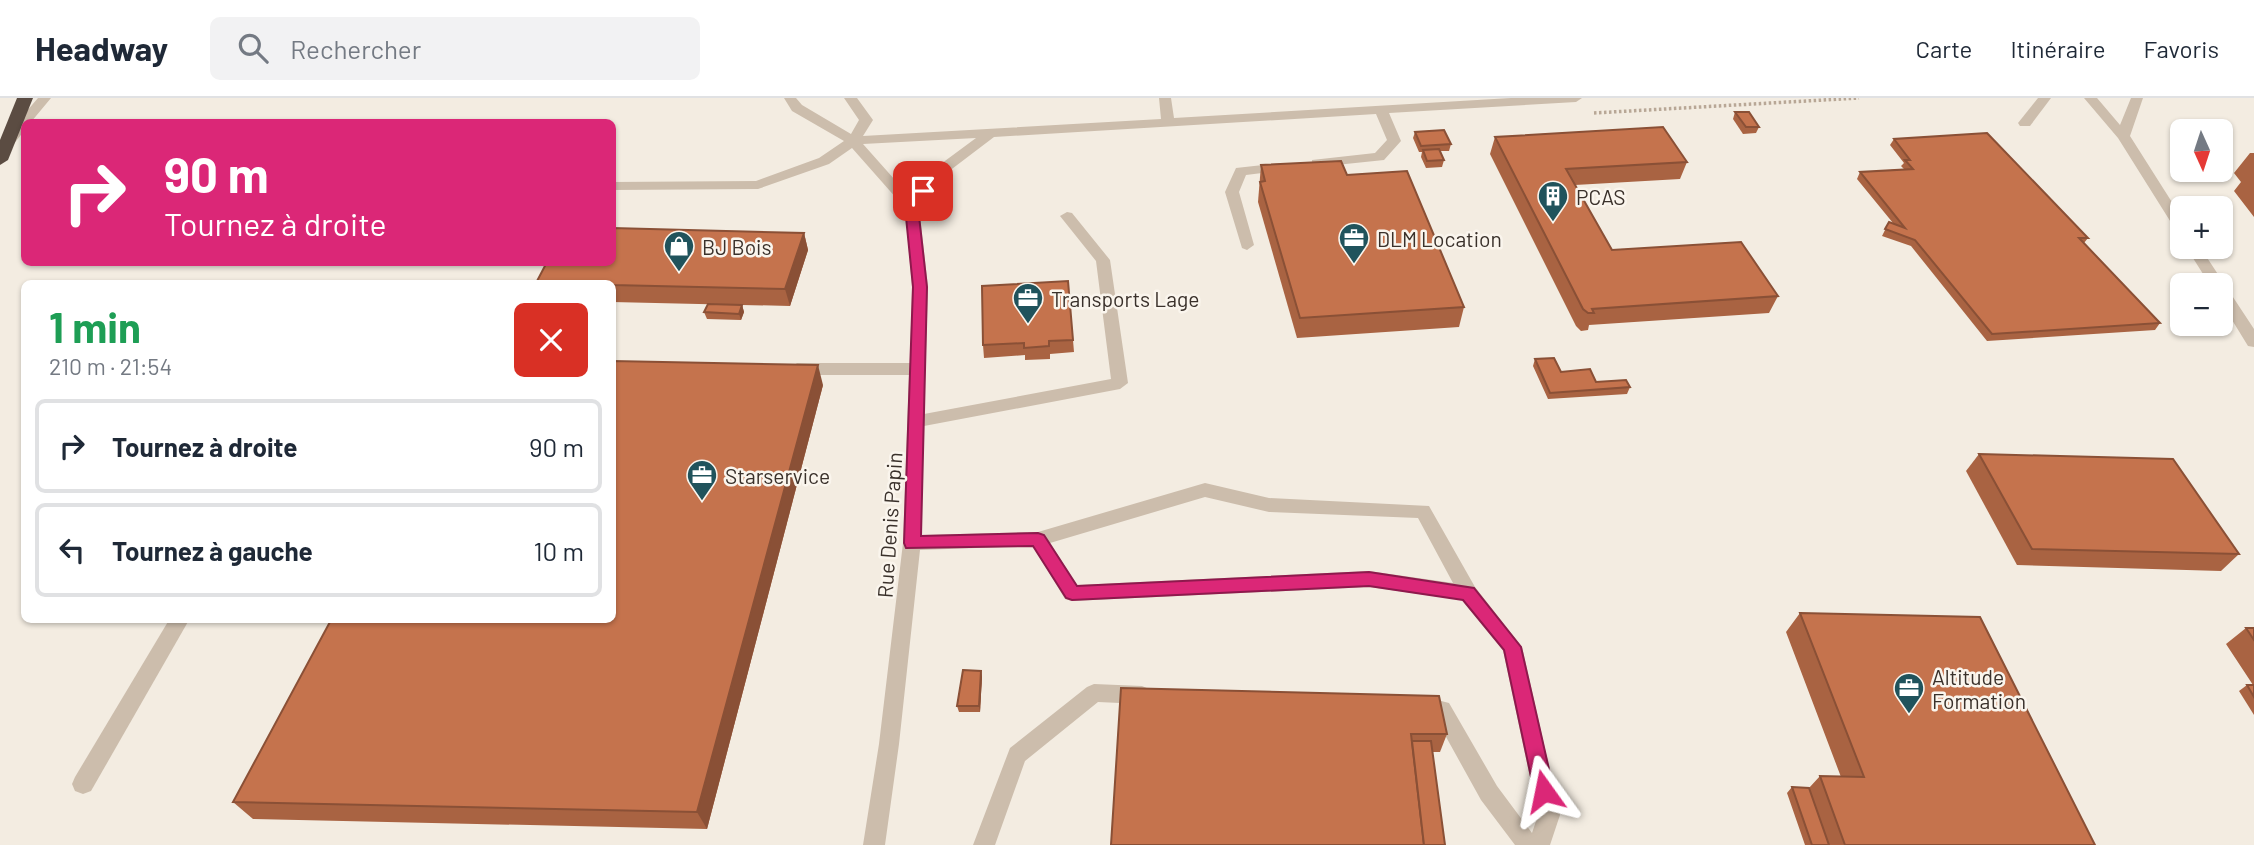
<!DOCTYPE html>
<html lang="fr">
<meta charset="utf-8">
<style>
:root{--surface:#fff;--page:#f2f2f3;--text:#1f2937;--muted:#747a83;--line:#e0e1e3}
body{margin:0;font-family:Barlow,sans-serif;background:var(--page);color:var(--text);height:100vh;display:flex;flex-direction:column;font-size:26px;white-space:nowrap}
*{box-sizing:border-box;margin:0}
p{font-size:23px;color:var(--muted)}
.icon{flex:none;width:38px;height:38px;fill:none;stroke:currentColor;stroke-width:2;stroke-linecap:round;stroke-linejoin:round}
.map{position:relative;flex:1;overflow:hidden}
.panel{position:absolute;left:21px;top:182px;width:595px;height:343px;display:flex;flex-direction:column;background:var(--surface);border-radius:10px;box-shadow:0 2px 5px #0004}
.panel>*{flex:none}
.guide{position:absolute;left:21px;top:21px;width:595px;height:147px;border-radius:10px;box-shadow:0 2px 5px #0004;background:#db2777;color:#fff;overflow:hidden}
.needle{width:46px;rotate:177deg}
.buttons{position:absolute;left:2170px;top:21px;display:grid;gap:14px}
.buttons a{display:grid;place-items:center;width:63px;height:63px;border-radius:10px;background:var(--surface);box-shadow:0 2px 5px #0004;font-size:35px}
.pin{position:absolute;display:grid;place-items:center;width:60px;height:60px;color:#fff;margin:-30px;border-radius:14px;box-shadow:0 4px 10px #0006}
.me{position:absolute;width:77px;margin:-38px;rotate:348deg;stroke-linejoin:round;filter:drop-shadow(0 0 5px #0008)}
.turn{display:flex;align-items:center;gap:24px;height:147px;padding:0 28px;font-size:32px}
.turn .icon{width:91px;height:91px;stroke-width:2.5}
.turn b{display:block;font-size:49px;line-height:60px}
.round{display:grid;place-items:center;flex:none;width:74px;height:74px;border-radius:10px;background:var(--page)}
.head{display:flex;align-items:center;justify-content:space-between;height:119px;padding:0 28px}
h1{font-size:42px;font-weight:700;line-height:52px;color:#1e9e55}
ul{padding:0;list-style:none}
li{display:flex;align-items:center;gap:21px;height:94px;margin:0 14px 10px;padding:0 14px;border:4px solid var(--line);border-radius:10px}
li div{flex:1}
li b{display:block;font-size:26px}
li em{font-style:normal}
header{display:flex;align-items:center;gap:42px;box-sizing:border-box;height:98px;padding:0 35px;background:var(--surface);border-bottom:2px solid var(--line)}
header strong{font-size:33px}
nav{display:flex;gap:38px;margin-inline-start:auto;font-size:24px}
.search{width:490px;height:63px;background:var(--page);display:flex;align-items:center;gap:18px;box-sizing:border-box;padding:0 24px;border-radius:10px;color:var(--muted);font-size:26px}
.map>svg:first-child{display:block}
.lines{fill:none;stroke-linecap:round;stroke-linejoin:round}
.path{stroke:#b8a796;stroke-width:3.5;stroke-dasharray:2.5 2.5;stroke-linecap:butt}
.minor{fill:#ccbdac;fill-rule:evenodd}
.highway{fill:#5b4c42;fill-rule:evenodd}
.wall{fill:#a96342}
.shaded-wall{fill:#8a5036}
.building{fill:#c5734d;stroke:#8a5036;stroke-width:2}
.route{fill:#db2777;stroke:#8e194d;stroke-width:2}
.labels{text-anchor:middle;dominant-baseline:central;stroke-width:5;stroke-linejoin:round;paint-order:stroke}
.poi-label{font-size:21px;fill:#3a312b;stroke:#faf5ed;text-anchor:start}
.street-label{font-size:21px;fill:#3a312b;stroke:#faf5ed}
</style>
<header>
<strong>Headway</strong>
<div class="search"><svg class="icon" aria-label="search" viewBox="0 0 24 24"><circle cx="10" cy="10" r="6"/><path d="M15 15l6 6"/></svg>Rechercher</div>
<nav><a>Carte</a><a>Itinéraire</a><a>Favoris</a></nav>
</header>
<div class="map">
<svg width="2254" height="747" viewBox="0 0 2254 747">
<rect width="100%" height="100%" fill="#f3ece1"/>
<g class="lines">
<polyline class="path" points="1594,15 1859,0"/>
<g class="minor">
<polygon points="38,0 51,0 31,24 24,24 24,33 13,47 3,47 3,41"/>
<path d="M784,0H796L802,7L851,36L859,22L844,0H857L873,22L863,38L1161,21L1159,0H1171L1174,20L1511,0H1582L1576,4L1389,15L1401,43L1384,62L1317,69L1312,68V62L1375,55L1387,42L1376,16L994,39L940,80L919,109L928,189L924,316L1111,281L1096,163L1060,118L1067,114L1072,115L1110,162L1128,285L1120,291L924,328L921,437L1038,434L1205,385L1269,400L1429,408L1475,489L1522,549L1560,717L1550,747H1515L1481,702L1435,619L1411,612L1408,606L1411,600L1418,597L1449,605L1497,688L1532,735L1538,717L1503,552L1462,502L1369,489L1072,503L1065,501L1033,448L920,452L899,646L885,747H863L879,646L903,445L909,277H797L789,271L797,265H910L912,189L905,110L852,50L829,66L758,91L612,92V84L756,83L819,60L844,43L792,13ZM976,40L930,74L911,100L863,46ZM1205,399L1269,414L1418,420L1453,485L1369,473L1077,487L1050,445Z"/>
<polygon points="2038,0 2051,0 2030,28 2020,28 2018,25"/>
<polygon points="2084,0 2097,0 2120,27 2131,0 2143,0 2130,38 2182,120 2182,135 2177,134 2118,40"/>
<polygon points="1282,65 1287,66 1287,72 1246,77 1239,94 1254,147 1247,152 1242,150 1225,94 1236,70"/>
<polygon points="2186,149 2200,149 2254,231 2254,249 2248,248 2221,204 2221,187 2210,187"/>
<polygon points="169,522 189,522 91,693 83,696 75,693 72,686 75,679"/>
<polygon points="1094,586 1142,588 1149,591 1152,597 1149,603 1142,606 1098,604 1025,663 995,747 973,747 1010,650 1087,589"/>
</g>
<polygon class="highway" points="17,0 33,0 8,62 0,67 0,42"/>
</g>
<g class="wall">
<polygon points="1735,14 1759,29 1756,35 1743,36 1733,21"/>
<polygon points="1415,34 1451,46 1449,53 1440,53 1444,62 1442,69 1426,70 1421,59 1422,54 1419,54 1413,40"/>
<polygon points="1495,39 1687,64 1680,81 1575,87 1612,152 1778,198 1769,215 1589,227 1588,232 1581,233 1576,228 1490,56"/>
<polygon points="1894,41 2088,140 2084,145 2160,225 2155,232 1987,243 1911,148 1882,138 1889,124 1893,125 1857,81 1860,74 1904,71 1901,68 1904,65 1890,47"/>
<polygon points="2250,55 2254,55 2254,119 2234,93 2241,84 2234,75"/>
<polygon points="1261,67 1347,77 1464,209 1459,229 1297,240 1258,104"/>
<polygon points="804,135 808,152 790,208 612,204 612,186 536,185"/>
<polygon points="742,207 744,214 741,222 707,221 704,214"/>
<polygon points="1073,242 1074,254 1050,256 1050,261 1025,262 1025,257 984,260 983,247"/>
<polygon points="1535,261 1561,274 1596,284 1630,289 1627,296 1548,301 1533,268"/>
<polygon points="823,287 707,731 253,721 233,704"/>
<polygon points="1979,356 2239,456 2221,473 2017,467 1966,373"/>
<polygon points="1800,515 2095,747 1805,747 1787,695 1792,689 1809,690 1820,678 1841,679 1786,534"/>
<polygon points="2246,530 2254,530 2254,617 2239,593 2247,587 2253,587 2226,546"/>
<polygon points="981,573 982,579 980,614 959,614 957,608"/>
<polygon points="1121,590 1447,636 1440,654 1432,654"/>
</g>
<g class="shaded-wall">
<polygon points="804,135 808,152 790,208 785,191"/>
<polygon points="742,207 744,214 741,222 739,216"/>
<polygon points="818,267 823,287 707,731 697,714"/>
<polygon points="981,573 982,579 980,614 979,608"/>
</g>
<g class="building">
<polygon points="1735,14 1749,14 1759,29 1746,29"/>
<polygon points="1663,29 1687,64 1566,71 1612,152 1741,144 1778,198 1592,211 1594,215 1588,215 1583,211 1495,39"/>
<polygon points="1444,32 1451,46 1421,48 1415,34"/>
<polygon points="1987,35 2088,140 2079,140 2160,225 1992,236 1915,142 1885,131 1889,124 1905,130 1860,74 1913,71 1905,62 1910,62 1894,41"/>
<polygon points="1439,51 1444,62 1427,63 1423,52"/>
<polygon points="1341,63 1347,77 1407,73 1464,209 1300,220 1260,84 1265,83 1261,67"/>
<polygon points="612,130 804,135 785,191 612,187 612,186 536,185 547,164 612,164"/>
<polygon points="1068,183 1073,242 1049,243 1049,248 1024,250 1024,245 983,247 982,188"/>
<polygon points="708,206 742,207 739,216 704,214"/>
<polygon points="1554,260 1561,274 1590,271 1596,284 1626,282 1630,289 1550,295 1535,261"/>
<polygon points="612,263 818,267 697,714 233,704 331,522 612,522"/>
<polygon points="1979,356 2173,361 2239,456 2032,451"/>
<polygon points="1800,515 1980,519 2095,747 1845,747 1820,678 1864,679"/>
<polygon points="2246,530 2254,530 2254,542"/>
<polygon points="963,572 981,573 979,608 957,608"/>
<polygon points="2247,587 2254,587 2254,599"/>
<polygon points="1121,590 1439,598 1447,636 1411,636 1424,747 1111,747"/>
<polygon points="1412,643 1431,643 1445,747 1424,747"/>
<polygon points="1792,689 1809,690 1829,747 1812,747"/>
</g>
<polygon class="route" points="923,89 930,93 918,109 927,189 921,438 1038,435 1044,437 1077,488 1369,474 1474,490 1521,549 1554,693 1551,700 1544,702 1537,700 1534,693 1504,552 1463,502 1369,488 1072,502 1066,500 1033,448 906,450 904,445 913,189 905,109 919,90"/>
<defs>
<g id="building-pin" transform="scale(1.575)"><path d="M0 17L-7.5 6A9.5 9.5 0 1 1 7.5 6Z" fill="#20535c" stroke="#faf5ed"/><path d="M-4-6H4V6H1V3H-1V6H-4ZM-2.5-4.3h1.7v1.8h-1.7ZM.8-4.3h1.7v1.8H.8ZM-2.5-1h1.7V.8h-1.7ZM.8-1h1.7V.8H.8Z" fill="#fff"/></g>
<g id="office-pin" transform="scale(1.575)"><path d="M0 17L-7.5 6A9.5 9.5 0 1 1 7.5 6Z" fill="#20535c" stroke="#faf5ed"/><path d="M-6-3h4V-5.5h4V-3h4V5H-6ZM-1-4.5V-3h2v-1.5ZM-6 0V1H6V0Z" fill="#fff"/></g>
<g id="shop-pin" transform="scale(1.575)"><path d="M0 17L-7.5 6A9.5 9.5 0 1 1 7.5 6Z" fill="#20535c" stroke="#faf5ed"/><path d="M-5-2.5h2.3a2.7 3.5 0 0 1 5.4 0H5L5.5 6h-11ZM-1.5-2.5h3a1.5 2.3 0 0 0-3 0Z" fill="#fff"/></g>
</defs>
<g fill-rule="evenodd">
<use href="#building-pin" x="1553" y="98"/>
<use href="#office-pin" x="1354" y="140"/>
<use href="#shop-pin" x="679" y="148"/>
<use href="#office-pin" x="1028" y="200"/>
<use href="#office-pin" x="702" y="377"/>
<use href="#office-pin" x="1909" y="590"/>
</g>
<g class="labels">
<g class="poi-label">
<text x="1576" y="98">PCAS</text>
<text x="1377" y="140">DLM Location</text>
<text x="702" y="148">BJ Bois</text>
<text x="1051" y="200">Transports Lage</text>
<text x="725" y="377">Starservice</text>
<text x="1932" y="578">Altitude<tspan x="1932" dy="24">Formation</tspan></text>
</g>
<g class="street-label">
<text transform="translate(889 427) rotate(-86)">Rue Denis Papin</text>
</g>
</g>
</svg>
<div class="buttons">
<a><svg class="needle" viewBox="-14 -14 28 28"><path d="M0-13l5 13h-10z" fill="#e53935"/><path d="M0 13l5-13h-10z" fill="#747a83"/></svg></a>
<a>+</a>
<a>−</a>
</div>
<div class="pin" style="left:923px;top:93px;background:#d93025"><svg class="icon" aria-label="arrive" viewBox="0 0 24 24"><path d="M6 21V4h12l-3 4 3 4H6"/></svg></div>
<svg class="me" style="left:1544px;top:693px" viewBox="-20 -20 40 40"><path d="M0-17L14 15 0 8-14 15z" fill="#db2777" stroke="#fff" stroke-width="4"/></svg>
<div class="guide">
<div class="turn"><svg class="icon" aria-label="right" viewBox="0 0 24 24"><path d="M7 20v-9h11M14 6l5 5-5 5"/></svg><div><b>90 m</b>Tournez à droite</div></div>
</div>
<section class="panel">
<div class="head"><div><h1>1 min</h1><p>210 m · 21:54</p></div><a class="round" style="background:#d93025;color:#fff"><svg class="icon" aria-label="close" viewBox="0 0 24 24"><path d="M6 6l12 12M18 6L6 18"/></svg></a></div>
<ul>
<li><svg class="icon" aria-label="right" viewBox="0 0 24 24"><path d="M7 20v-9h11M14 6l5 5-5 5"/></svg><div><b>Tournez à droite</b></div><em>90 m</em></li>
<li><svg class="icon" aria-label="left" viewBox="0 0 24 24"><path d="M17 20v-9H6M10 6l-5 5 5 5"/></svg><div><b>Tournez à gauche</b></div><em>10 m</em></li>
</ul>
</section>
</div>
